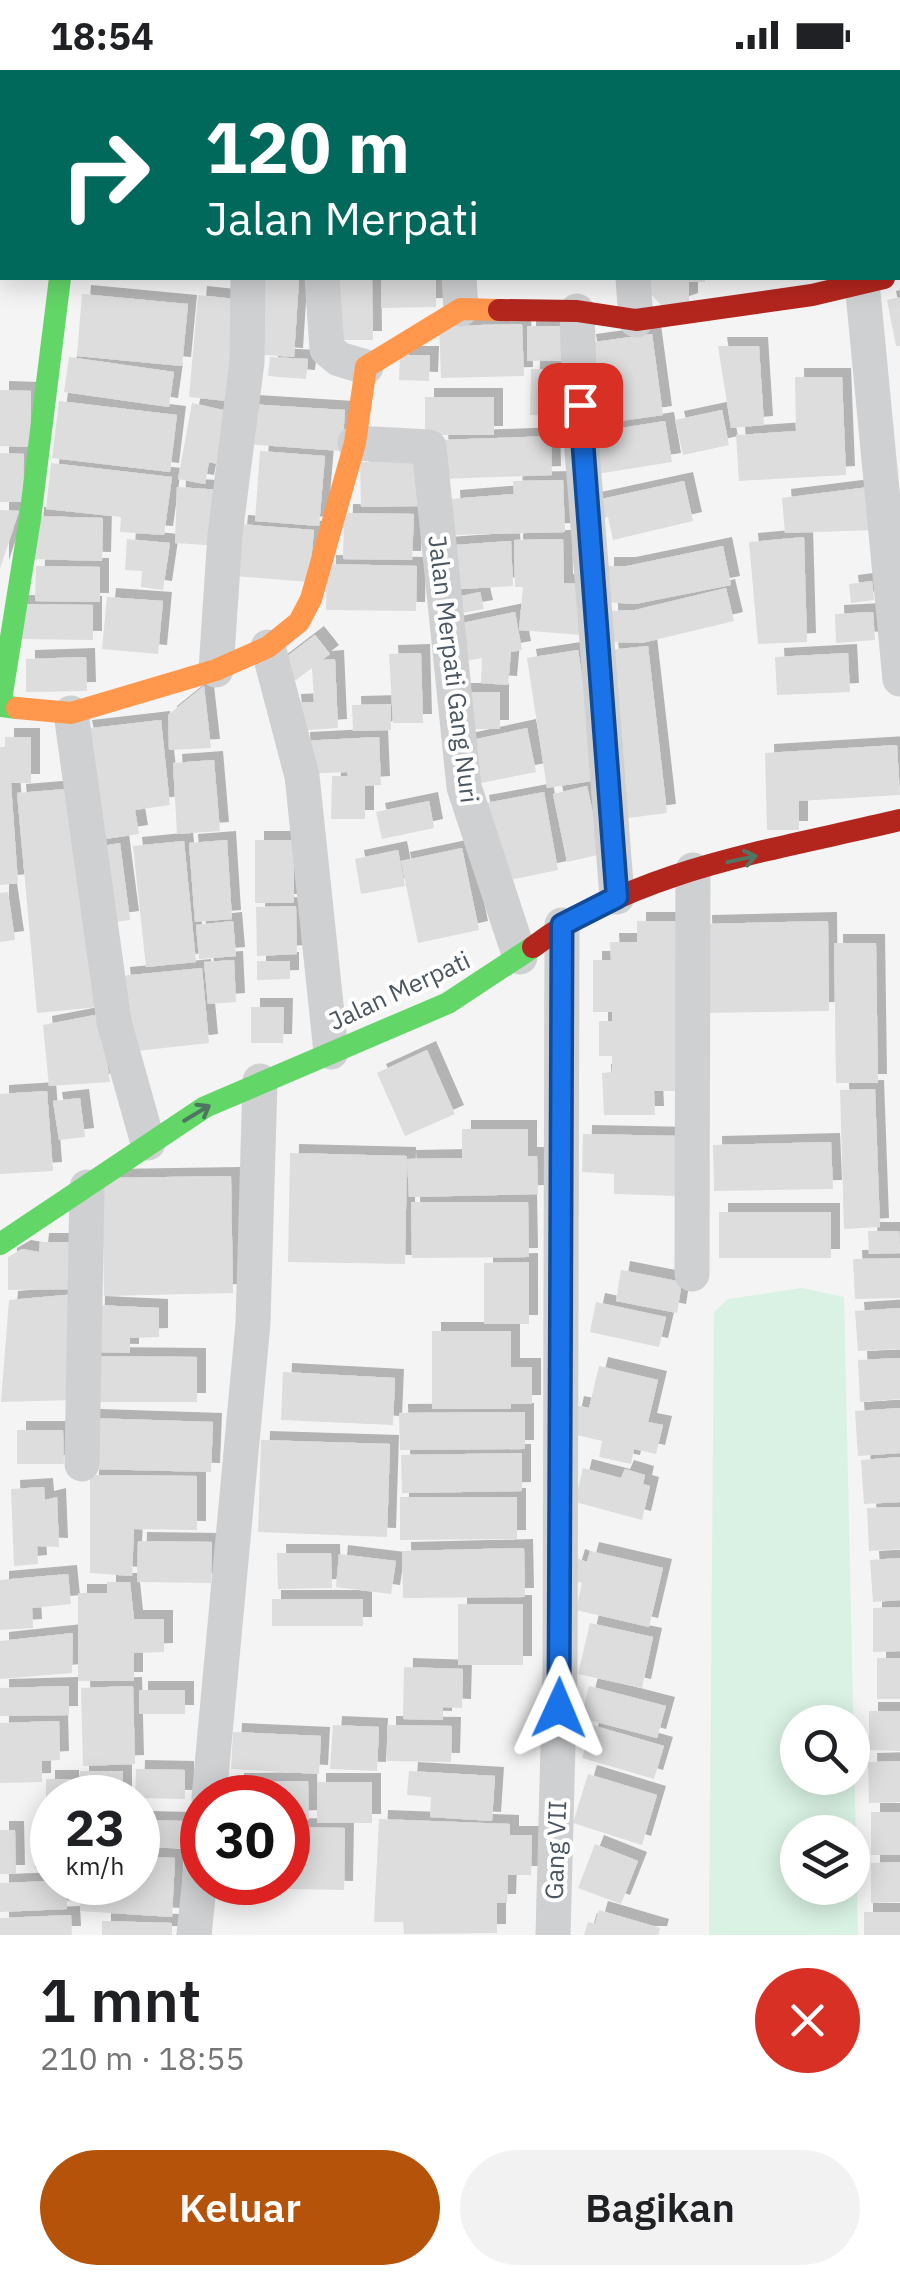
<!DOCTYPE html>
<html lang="id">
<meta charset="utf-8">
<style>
:root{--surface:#fff;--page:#f2f2f2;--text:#202124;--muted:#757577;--accent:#b45309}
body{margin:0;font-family:"IBM Plex Sans",sans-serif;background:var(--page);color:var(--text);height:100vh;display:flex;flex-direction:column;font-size:38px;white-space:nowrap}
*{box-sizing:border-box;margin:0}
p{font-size:32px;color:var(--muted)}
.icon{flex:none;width:55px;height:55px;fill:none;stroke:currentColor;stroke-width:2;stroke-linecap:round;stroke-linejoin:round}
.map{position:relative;height:1865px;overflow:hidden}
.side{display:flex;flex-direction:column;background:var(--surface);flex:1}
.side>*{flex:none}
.banner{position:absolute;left:0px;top:0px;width:900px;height:210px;box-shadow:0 5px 25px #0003;background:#00695c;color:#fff;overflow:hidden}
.buttons{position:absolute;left:780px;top:1635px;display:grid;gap:20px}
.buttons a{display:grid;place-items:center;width:90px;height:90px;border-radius:50%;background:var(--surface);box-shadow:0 5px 25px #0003;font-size:50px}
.speed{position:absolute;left:30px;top:1705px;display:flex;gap:20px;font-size:50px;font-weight:700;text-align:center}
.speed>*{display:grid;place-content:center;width:130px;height:130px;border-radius:50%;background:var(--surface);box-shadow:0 5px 25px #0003;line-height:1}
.speed small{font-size:25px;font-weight:400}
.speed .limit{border:15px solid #d22;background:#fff;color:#111}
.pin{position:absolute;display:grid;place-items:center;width:85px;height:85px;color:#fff;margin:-42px;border-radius:20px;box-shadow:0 5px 15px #0006}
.me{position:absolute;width:110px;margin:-55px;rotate:1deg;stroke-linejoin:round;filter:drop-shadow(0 0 8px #0008)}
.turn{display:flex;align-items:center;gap:35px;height:210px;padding:0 40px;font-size:45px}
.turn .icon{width:130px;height:130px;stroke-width:2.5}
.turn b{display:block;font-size:70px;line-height:85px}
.round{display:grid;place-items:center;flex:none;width:105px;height:105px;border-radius:52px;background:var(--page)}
.head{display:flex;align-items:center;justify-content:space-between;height:170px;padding:0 40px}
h1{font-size:60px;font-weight:600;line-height:75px}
.cta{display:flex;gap:20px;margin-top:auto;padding:20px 40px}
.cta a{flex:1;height:115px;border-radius:60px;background:var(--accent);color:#fff;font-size:40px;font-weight:600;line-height:115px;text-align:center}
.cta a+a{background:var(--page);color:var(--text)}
.status{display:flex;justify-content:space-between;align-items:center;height:70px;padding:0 50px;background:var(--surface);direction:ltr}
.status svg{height:28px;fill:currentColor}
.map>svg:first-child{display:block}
.green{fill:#d9f2e3;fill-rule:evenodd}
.building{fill:#ddddde;filter:url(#shadow)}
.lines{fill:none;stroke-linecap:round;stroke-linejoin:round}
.street{stroke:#ced0d2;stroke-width:35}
.fast{stroke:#63d668;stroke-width:22}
.slow{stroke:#ff974d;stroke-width:22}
.jam{stroke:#b3261e;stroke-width:22}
.oneway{stroke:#507663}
.route-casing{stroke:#114b97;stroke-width:25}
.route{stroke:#1a73e8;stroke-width:18}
.labels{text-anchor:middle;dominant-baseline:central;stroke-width:8;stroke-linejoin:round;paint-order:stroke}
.street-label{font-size:25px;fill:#4a5661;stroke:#fff}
</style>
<div class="status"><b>18:54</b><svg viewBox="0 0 49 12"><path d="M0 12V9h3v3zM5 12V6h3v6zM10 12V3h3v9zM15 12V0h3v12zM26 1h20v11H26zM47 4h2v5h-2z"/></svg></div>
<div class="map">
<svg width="900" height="1865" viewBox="0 0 900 1865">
<defs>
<filter id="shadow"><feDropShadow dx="9" dy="-9" stdDeviation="0" flood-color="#0004"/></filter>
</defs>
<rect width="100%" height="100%" fill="#f4f4f4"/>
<path class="green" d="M802,1218L844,1227L858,1865H709L714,1242L728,1229ZM798,1652H852V1708H798ZM798,1762H852V1818H798Z"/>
<g class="building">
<polygon points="258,208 299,209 294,287 253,284"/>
<polygon points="328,208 372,208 373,270 328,270"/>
<polygon points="381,208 436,208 436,237 381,238"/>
<polygon points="635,208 705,208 705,212 689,212 689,232 666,240"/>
<polygon points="82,224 188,234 182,296 77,286"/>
<polygon points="198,225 245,230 236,332 189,327"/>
<polygon points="900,227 900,276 896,276 887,230"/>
<polygon points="522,254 524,306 441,308 439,256"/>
<polygon points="527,256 565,256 566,290 527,291"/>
<polygon points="652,264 663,345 599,354 587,273"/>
<polygon points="718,276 759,276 764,355 731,358"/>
<polygon points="400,285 430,285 429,311 399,310"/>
<polygon points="69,287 174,302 169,337 64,322"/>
<polygon points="270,287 308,289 306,309 268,306"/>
<polygon points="531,299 565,300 563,347 530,345"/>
<polygon points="795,307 842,307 846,405 739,411 736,365 796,361"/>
<polygon points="0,320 31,321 30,377 0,376"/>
<rect x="425" y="327" width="69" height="38"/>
<polygon points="59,331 177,345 170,402 52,388"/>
<polygon points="192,333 232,342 221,395 209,392 205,414 178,409"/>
<polygon points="248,334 345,340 342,381 245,374"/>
<polygon points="722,340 729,375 683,385 675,350"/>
<polygon points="665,351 672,392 590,405 583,364"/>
<polygon points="551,366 552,405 441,409 439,370"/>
<polygon points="260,381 325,386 319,456 255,451"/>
<polygon points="0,383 24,384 23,432 0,432"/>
<polygon points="418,391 419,436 361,437 360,392"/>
<polygon points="51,393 172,407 164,465 120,462 121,447 46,439"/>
<polygon points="563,410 565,462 453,465 451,429 514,424 513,411"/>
<polygon points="684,411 693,451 613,470 608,447 596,450 592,431"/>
<polygon points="177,417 222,420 220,476 175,473"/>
<polygon points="869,417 876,460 785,463 782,428"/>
<polygon points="0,440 19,441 0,499"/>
<polygon points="344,443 414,444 412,490 343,489"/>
<polygon points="35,446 103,448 102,491 33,489"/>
<polygon points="239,454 314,460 309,512 234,506"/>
<polygon points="804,467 807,572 758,574 749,472"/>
<polygon points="127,469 170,473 163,520 141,517 142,501 125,500"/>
<polygon points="563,469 564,513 585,514 581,565 519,560 523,517 515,517 514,470"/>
<polygon points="511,471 513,516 444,520 441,476"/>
<polygon points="723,476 731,515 635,534 605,532 605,496 627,496"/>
<polygon points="327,494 417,496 416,541 326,540"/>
<polygon points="36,496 100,497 100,532 35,531"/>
<polygon points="872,511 874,530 851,533 849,514"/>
<polygon points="726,518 734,551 642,573 610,572 609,541 635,540"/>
<polygon points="480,522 484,539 450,545 447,529"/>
<polygon points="107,527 163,531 158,584 102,579"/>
<polygon points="17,534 93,535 93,570 17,569"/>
<polygon points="515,542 522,580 511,582 508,615 481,613 482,588 456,593 448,556"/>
<polygon points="873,542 875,570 836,573 835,544"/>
<polygon points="315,565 330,584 322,590 335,589 338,658 294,661 292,633 314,632 312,598 292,613 277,594"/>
<polygon points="648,576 667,743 628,748 609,580"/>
<polygon points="578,580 598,710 547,718 527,588"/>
<polygon points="421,583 423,653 393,653 389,584"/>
<polygon points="848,583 850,622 777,625 775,587"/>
<polygon points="86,587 87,621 26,622 26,589"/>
<polygon points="204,616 211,678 169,680 168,645"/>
<rect x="458" y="622" width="42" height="37"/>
<polygon points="391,634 391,660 353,661 352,635"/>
<polygon points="161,650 170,735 135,740 139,764 105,769 83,659"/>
<polygon points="527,658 536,702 471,715 463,672"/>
<polygon points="5,667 31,667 31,713 11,713 18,813 0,815 0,677 5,677"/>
<polygon points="379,667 381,715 365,716 365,749 331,749 332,706 348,706 347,702 303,704 301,671"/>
<polygon points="897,675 900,725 799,731 799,760 767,760 765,683"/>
<polygon points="214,690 220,761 177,764 173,693"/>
<polygon points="587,716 602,784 567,792 553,724"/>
<polygon points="78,718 98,937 37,943 17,723"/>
<polygon points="544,722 558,800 495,813 480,734"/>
<polygon points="429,731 434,758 382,769 376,742"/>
<polygon points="227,770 232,849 195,852 189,773"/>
<rect x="255" y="770" width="39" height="63"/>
<polygon points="184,771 196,892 146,897 133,776"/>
<polygon points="120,773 130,850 107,853 97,777"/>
<polygon points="462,778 479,860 418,873 401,791"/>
<polygon points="398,780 405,816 361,824 355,789"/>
<polygon points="8,822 15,870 0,872 0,823"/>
<polygon points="296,836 297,884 257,886 256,837"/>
<polygon points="233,851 236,886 199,889 196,855"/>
<polygon points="637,851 680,851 680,1021 654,1021 655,1045 604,1045 602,1003 612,1002 612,986 599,986 599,951 612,951 612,942 593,942 593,890 611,890 610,872 637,872"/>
<polygon points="828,851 829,941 705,943 703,854"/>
<polygon points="834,873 876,873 878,1013 836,1013"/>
<polygon points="234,890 236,932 208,934 204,892"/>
<polygon points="257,891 290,891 290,909 257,910"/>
<polygon points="202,898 209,973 128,982 121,906"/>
<polygon points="251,937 284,937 283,973 251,973"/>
<polygon points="100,944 110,1012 49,1016 43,955"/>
<polygon points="427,980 455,1044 405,1066 377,1003"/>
<polygon points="875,1019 880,1157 844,1159 840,1020"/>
<polygon points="47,1021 53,1101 0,1104 0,1024"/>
<polygon points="80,1028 85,1067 59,1070 53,1031"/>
<polygon points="462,1059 528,1059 528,1086 537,1086 538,1124 409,1127 407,1089 462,1088"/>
<polygon points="583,1064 682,1066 682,1126 614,1124 614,1104 582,1102"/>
<polygon points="831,1072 833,1119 714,1121 713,1075"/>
<polygon points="290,1083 407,1086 405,1194 288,1192"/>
<polygon points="231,1106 233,1223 104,1226 102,1108"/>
<polygon points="411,1132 528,1132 529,1187 412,1188"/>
<rect x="719" y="1142" width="112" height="46"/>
<polygon points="868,1161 899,1161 900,1183 869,1184"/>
<polygon points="40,1172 78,1172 78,1219 8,1220 8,1187 22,1179 39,1182"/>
<polygon points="900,1188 900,1228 855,1229 853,1189"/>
<polygon points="529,1192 529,1254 484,1254 484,1193"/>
<polygon points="621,1200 682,1212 677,1243 616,1231"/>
<polygon points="76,1224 73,1330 1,1332 9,1230"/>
<polygon points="596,1232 666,1247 659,1277 590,1262"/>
<polygon points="96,1235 159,1238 159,1267 130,1268 130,1283 95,1282"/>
<polygon points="900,1238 900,1279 858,1281 855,1241"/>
<polygon points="432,1261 511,1261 511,1297 532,1297 532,1334 511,1334 511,1339 432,1339"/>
<polygon points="92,1286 197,1287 197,1332 91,1332"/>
<polygon points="900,1288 900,1329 860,1332 858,1290"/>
<polygon points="599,1296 658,1310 648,1352 663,1355 656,1384 634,1379 631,1394 599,1387 602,1371 569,1363 575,1335 589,1338"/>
<polygon points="283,1302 395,1308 393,1355 281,1350"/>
<polygon points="900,1338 900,1383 858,1386 855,1341"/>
<polygon points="525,1342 525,1379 400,1380 399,1343"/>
<polygon points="91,1348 213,1352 211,1402 90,1399"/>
<polygon points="17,1360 63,1360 64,1394 17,1394"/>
<polygon points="261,1370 390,1374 387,1467 258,1462"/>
<polygon points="522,1383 522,1421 402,1423 401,1385"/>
<polygon points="900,1387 900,1432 864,1434 861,1390"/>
<polygon points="583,1398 621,1408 625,1399 645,1405 643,1414 650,1416 642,1450 575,1432"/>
<polygon points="90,1405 197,1406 197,1460 134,1459 132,1506 90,1503"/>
<polygon points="44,1417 45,1430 57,1427 59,1477 37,1476 38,1494 14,1496 11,1419"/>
<polygon points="400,1427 517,1427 517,1469 400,1470"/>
<polygon points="900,1437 900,1479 869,1481 867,1438"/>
<polygon points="138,1471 212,1472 211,1513 137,1512"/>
<polygon points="524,1478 525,1527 403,1528 402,1481"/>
<polygon points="590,1481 663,1498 649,1557 576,1540 582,1513 570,1509 576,1488 587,1492"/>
<polygon points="277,1483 331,1483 332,1518 278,1519"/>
<polygon points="339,1484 396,1491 391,1524 336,1517"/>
<polygon points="900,1488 900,1530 873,1532 870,1490"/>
<polygon points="68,1504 71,1534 32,1538 33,1558 0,1560 0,1510"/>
<polygon points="107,1512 130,1512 134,1549 164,1549 164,1582 134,1583 134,1611 78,1611 78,1523 107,1523"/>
<rect x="272" y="1529" width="91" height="27"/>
<rect x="458" y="1534" width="65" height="61"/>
<polygon points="900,1537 900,1581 873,1582 873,1538"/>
<polygon points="590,1553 653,1567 642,1618 578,1604"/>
<polygon points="73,1563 72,1603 0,1609 0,1571"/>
<rect x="877" y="1588" width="23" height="41"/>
<polygon points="404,1597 463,1599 462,1638 443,1637 443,1650 403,1649"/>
<polygon points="69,1616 69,1645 0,1646 0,1618"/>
<polygon points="133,1616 135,1694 83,1696 81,1618"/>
<polygon points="589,1616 666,1636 657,1668 581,1648"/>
<rect x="139" y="1620" width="46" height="24"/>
<polygon points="869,1641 900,1641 900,1681 869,1680"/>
<polygon points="59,1651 60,1690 42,1691 42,1712 0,1713 0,1653"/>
<polygon points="333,1655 379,1657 377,1701 330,1699"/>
<polygon points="387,1655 452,1656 451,1692 387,1691"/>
<polygon points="592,1655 664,1676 654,1709 582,1688"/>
<polygon points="233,1662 321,1666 319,1704 231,1699"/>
<polygon points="900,1691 900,1732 869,1733 868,1692"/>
<polygon points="136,1699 185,1700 185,1729 135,1728"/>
<rect x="80" y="1701" width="43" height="27"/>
<polygon points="409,1701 495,1706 492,1751 430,1747 431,1727 407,1725"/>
<polygon points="588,1704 657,1725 642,1775 573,1753"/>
<polygon points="46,1709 70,1709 71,1728 52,1728 52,1736 46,1736"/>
<polygon points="308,1711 309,1749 288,1750 288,1728 235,1728 235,1712"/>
<rect x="317" y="1712" width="55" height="41"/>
<rect x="45" y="1742" width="7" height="23"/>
<rect x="871" y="1742" width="29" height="43"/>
<polygon points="379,1749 510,1754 510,1765 532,1765 531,1805 508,1805 507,1833 497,1833 497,1863 404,1864 403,1852 374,1852"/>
<polygon points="138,1750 184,1751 184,1778 138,1778"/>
<polygon points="288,1757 345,1758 344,1820 237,1818 237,1812 288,1812"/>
<polygon points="0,1760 15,1760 16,1804 0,1804"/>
<polygon points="52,1770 52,1798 35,1798 35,1771"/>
<polygon points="595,1774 638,1791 621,1834 578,1818"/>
<polygon points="138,1786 175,1788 172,1847 80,1841 81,1812 138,1812"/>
<polygon points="900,1792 900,1832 871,1833 871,1793"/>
<polygon points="52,1811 66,1812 67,1839 0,1842 0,1813"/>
<polygon points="599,1840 660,1858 658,1865 584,1865 588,1852 595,1854"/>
<rect x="864" y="1842" width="36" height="23"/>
<polygon points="71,1845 72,1865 0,1865 0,1848"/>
<polygon points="102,1851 172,1853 172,1865 102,1865"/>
</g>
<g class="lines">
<g class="street">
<polyline points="241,0 241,2"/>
<polyline points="317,0 317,2"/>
<polyline points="452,0 452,2"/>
<polyline points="621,0 621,2"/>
<polyline points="794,0 794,2"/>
<polyline points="873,0 873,2"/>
<polyline points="72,2 72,0"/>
<polyline points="322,208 327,279 339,289 366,297"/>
<polyline points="459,208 461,239"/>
<polyline points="633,208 636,250"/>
<polyline points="862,212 900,609"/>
<polyline points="577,241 581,367 617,827"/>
<polyline points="355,373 429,377 464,717 520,887"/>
<polyline points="268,577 302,706 331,982"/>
<polyline points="216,600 225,465 247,292 248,208"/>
<polyline points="71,643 114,952 148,1073"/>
<polyline points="692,1204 693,800"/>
<polyline points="82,1394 87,1117"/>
<polyline points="209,1728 253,1253 260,1011"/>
<polyline points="194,1865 202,1788"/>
<polyline points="553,1865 560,1600 562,855"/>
</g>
<g class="fast">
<polyline points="17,638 0,636 30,449 60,208"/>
<polyline points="0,1174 205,1037 448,933 533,877"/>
</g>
<polyline class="slow" points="17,638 71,643 216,600 268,577 299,552 311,529 355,373 366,297 461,239 499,240"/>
<g class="jam">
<polyline points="499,240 577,241 636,250 812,225 884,208"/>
<path d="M533,877C637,798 776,780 900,750"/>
</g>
</g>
<defs><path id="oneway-shaft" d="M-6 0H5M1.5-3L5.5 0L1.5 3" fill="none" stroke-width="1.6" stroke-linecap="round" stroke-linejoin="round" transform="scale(2.5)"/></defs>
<g class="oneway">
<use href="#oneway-shaft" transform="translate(742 789) rotate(-12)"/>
<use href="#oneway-shaft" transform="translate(197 1043) rotate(-31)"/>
</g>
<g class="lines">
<g class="route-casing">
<polyline id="route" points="559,1638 562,855 617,827 580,335"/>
</g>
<use href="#route" class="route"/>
</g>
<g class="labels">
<g class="street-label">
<text transform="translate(454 599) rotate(83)">Jalan Merpati Gang Nuri</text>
<text transform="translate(399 920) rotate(-25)">Jalan Merpati</text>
<text transform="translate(555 1780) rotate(-88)">Gang VII</text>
</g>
</g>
</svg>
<div class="buttons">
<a><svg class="icon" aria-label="search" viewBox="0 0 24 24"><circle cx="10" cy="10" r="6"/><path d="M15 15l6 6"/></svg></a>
<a><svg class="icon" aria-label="layers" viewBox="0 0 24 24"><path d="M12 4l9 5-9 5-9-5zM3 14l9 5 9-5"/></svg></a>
</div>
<div class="speed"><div>23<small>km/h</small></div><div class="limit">30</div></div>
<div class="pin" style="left:580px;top:335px;background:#d93025"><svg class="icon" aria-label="arrive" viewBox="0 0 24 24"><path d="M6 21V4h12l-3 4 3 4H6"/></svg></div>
<svg class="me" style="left:559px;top:1638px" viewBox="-20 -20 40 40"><path d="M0-17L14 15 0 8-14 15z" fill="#1a73e8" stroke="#fff" stroke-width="4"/></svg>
<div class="banner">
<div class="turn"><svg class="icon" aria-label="right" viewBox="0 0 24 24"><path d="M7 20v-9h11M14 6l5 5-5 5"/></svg><div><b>120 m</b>Jalan Merpati</div></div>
</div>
</div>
<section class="side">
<div class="head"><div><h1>1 mnt</h1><p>210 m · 18:55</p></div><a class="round" style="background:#d93025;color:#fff"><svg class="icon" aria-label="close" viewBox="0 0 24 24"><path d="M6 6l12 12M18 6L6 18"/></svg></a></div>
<div class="cta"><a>Keluar</a><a>Bagikan</a></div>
</section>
